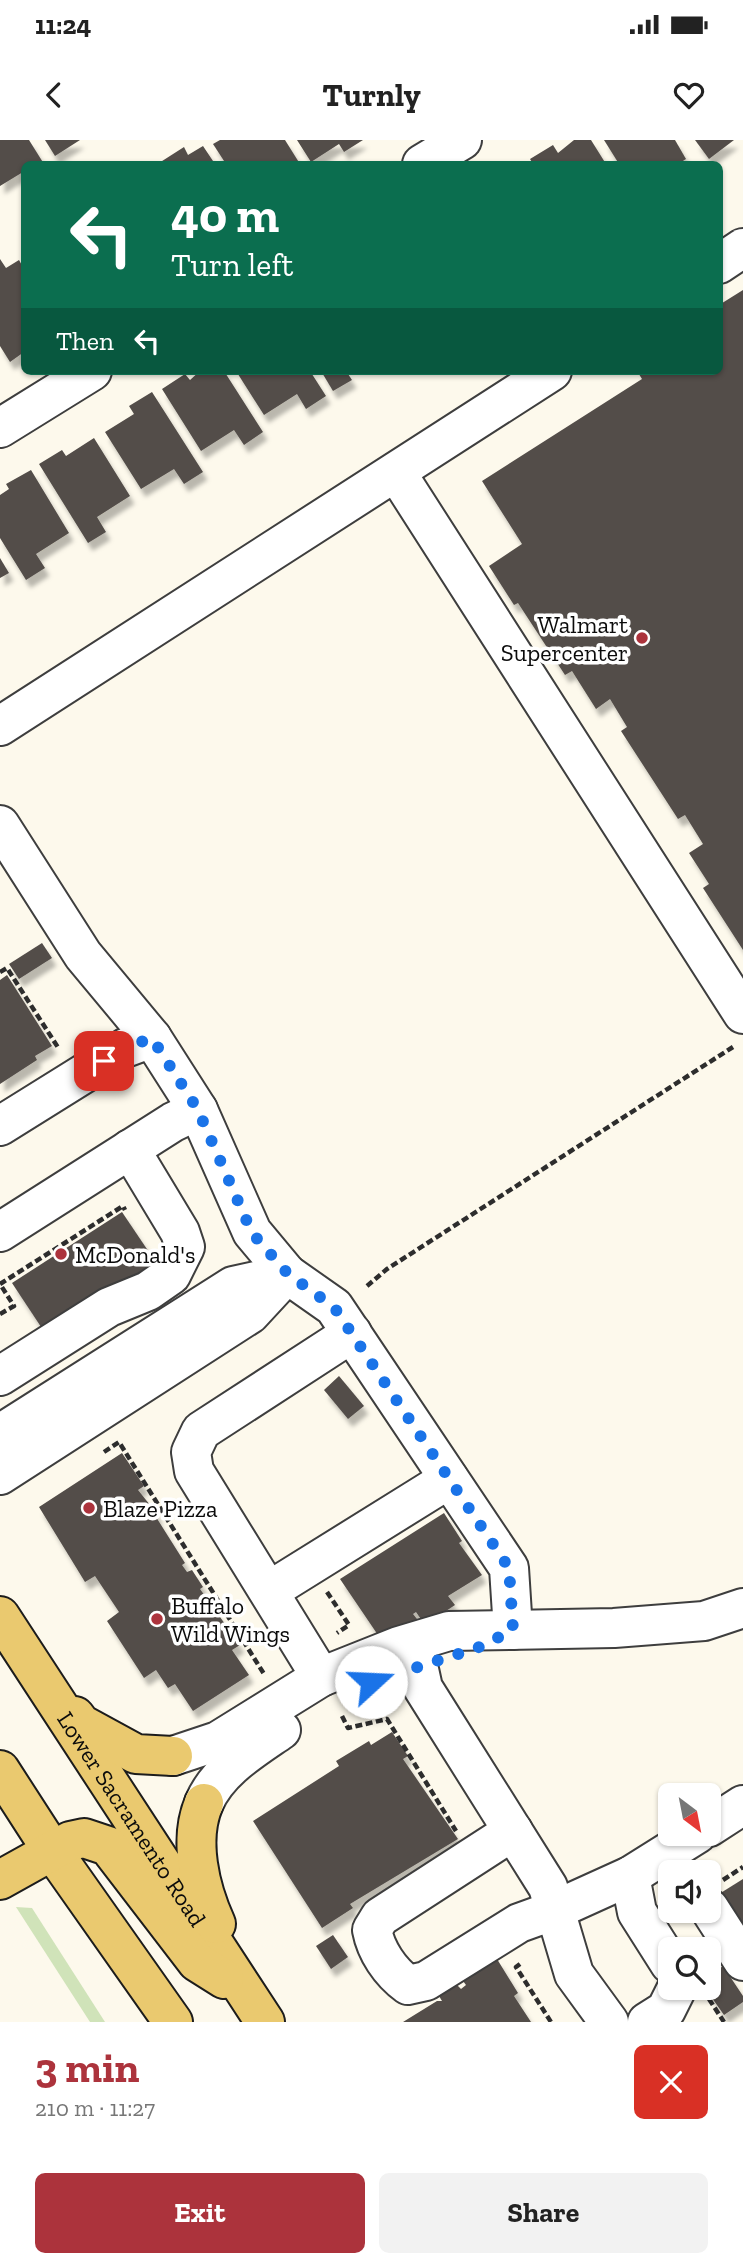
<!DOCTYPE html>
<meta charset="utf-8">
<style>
:root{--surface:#fff;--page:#f2f2f2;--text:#222;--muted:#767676;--accent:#ac333c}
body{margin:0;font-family:"Zilla Slab",serif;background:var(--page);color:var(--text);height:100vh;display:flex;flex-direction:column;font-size:26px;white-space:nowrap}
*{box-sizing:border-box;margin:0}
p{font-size:23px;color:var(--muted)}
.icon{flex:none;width:38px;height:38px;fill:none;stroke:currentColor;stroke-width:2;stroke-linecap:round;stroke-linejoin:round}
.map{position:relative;height:1882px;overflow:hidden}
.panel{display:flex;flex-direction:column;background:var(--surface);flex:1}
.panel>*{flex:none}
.guide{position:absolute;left:21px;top:21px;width:702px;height:214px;border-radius:10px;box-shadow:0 2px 5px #0004;background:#0b6e4f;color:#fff;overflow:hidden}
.needle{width:46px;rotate:148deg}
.tools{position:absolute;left:658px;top:1643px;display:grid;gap:14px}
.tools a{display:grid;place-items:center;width:63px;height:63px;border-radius:10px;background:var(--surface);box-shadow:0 2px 5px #0004;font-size:35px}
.pin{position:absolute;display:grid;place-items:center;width:60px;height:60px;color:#fff;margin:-30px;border-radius:14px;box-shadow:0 4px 10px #0006}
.me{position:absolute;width:77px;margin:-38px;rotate:70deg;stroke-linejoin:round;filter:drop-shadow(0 0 5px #0008)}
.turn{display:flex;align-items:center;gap:24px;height:147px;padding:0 35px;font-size:32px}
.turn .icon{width:91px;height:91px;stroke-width:2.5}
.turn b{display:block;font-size:49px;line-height:60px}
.then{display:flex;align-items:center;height:66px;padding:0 35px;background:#0003;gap:14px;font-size:26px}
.round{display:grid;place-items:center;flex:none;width:74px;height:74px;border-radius:10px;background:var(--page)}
.summary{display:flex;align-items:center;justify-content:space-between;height:119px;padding:0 35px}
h1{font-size:42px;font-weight:700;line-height:52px;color:var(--accent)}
.button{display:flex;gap:14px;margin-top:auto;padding:14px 35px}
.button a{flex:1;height:80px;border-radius:10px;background:var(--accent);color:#fff;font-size:28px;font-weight:700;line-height:80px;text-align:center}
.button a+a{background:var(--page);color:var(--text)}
.status{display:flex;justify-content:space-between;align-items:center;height:49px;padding:0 35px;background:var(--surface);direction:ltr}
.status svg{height:19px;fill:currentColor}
header{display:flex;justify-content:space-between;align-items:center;height:91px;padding:0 35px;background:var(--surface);font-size:32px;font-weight:700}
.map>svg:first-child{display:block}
.green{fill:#d0e3b9}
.building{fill:#534d49;filter:url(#shadow)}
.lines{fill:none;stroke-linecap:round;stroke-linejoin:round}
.minor-casing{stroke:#3e3e3e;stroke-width:42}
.major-casing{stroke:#1c1c1c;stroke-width:42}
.path{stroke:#2d2d2d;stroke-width:4.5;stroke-dasharray:7 3.5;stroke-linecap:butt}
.minor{stroke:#fff;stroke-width:38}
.major{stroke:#eac96f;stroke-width:38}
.route{stroke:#1a73e8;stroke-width:12;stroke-dasharray:0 21.6}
.poi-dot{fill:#ac333c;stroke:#fff;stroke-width:2.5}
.labels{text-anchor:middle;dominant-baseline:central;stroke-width:7;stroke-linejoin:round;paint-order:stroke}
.poi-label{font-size:24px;fill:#0b0b0b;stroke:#fff;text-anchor:start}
.street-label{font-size:24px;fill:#0b0b0b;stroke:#fff}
</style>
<div class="status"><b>11:24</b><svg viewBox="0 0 49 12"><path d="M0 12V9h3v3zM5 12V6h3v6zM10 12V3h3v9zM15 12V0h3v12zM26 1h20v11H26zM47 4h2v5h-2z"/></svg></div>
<header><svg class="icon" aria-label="back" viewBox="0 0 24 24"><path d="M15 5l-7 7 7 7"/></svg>Turnly<svg class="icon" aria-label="heart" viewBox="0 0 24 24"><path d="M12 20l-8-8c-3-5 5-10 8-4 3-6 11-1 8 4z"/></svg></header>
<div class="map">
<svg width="743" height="1882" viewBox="0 0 743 1882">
<defs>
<filter id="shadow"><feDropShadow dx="4.5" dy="8" stdDeviation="2" flood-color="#0004"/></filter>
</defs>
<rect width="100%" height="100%" fill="#fdf9ec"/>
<polygon class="green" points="16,1767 32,1768 105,1882 90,1882"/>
<g class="building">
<polygon points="0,0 29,0 44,24 24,24 24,35 23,32 0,46"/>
<polygon points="45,0 80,0 55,16"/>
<polygon points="220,0 285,0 300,24 226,24 213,4"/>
<polygon points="297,0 363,0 344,12 339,4 311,22"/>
<polygon points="574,0 591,0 606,24 533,24 530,19 553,5 558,13"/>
<polygon points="604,0 675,0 686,19 678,24 619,24"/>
<polygon points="695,0 734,0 709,19"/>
<polygon points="203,6 215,24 159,23 184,7 188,15"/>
<polygon points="0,119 6,128 19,120 24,129 24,212 10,222 0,206"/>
<polygon points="743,150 743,810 703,748 709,744 689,713 703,704 685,675 678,679 621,591 627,587 610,559 596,569 572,531 565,535 518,463 514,465 489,426 522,404 482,341 642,239 637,231 719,231 719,165"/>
<polygon points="200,231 224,231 263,292 244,305 234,290 201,311 162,249 185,234 190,240"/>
<polygon points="236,231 310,231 326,256 306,269 297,254 264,275"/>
<polygon points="321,231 346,231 352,240 333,251"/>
<polygon points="152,252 203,332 184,344 174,329 141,349 105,292 134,274 129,266"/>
<polygon points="94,298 130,356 97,377 106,392 88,403 39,324 62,310 66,316"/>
<polygon points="31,330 69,393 36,414 45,428 26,440 0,398 0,355 9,349 6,344"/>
<polygon points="0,418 9,433 0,438"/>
<polygon points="42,803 52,818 19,839 9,824"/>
<polygon points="7,835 52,906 35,916 37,920 0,944 0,840"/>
<polygon points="122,1072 157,1124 47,1196 12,1143"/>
<polygon points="339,1236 364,1266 348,1279 324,1250"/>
<polygon points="122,1313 144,1346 138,1350 158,1375 156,1377 185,1423 182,1425 187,1432 192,1430 203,1447 200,1449 240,1505 232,1510 249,1535 193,1571 175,1544 168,1548 156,1530 144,1538 107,1481 119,1472 95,1436 85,1442 39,1367"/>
<polygon points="444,1373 462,1401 459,1403 482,1435 448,1456 455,1465 425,1485 416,1472 413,1474 417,1479 382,1501 340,1439"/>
<polygon points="392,1592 408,1616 403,1619 458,1699 350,1764 353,1768 322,1788 253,1681 339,1626 336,1621 369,1601 371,1605"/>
<polygon points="743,1739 743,1792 719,1754"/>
<polygon points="333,1795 348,1817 331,1829 316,1806"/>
<polygon points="497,1819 518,1853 514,1856 531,1882 403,1882 437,1861 442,1861 439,1856 457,1845 461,1849 466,1845 463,1841"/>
<polygon points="723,1826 743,1856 743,1862 724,1875 705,1848 709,1848 709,1836"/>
</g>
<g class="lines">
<g class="minor-casing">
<g id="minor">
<polyline points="422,24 462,0"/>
<polyline points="719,124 743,108"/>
<polyline points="0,288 92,231"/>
<polyline points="396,332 743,874"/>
<polyline points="0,586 552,231"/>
<polyline points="0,685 83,815 152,898 198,970 252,1092 287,1134 334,1167 509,1428 513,1490"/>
<polyline points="0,986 125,908 152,898"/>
<polyline points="0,1092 173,982 198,970"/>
<polyline points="0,1236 109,1167 148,1151 171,1135 185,1107 180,1092 130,1009"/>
<polyline points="0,1294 233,1146 287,1134"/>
<polyline points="0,1335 250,1174 287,1134"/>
<polyline points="269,1451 449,1339"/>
<polyline points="418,1525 423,1548 548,1747 555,1770 630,1736 697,1694"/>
<polyline points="321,1537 194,1331 191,1312 201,1291 352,1193"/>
<polyline points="173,1616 218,1601 321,1537 399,1506 449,1491 614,1488 704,1481 743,1468"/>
<path d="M204,1663C218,1630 252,1610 281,1590"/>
<polyline points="709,1687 743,1665"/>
<path d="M513,1691L380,1777L372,1790C376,1811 390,1832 408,1845L426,1841L519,1783L555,1770L574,1834L609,1882"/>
<polyline points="630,1736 637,1772 670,1824"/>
<polyline points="709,1768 743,1821"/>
<polyline points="647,1882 666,1870 677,1848"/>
</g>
</g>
<g class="major-casing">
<g id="major">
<path id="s1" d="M0,1476L265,1882"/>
<polyline points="75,1576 81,1584 136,1614 173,1616"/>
<polyline points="0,1630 51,1709 173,1882"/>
<path d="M204,1663C188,1700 200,1749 216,1784"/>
<polyline points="0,1740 70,1701 84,1698 108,1706 197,1822 224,1839"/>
</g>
</g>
<g class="path">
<polyline points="0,832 7,828 59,909"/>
<polyline points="367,1146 387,1129 733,907"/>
<polyline points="0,1174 14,1166 0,1144 123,1066 125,1070"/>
<polyline points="104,1312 119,1302 264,1534"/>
<polyline points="327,1452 349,1485 337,1493"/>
<polyline points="342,1576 348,1588 387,1579 456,1691"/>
<polyline points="723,1740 743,1727"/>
<polyline points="520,1824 516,1827 551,1882"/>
<polyline points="709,1859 724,1882"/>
</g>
<use href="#minor" class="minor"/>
<use href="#major" class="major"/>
</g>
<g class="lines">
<polyline class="route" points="104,921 124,908 152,898 198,970 252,1093 288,1134 334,1167 509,1428 513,1490 477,1508 371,1542"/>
</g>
<g class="poi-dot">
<circle cx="642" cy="498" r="7"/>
<circle cx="61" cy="1114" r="7"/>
<circle cx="89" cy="1368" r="7"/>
<circle cx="157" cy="1479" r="7"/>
</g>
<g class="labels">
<g class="poi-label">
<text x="628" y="484" text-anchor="end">Walmart<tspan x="628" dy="28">Supercenter</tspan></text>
<text x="75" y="1114">McDonald's</text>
<text x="103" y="1368">Blaze Pizza</text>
<text x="171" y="1465">Buffalo<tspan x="171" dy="28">Wild Wings</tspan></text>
</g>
<g class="street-label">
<text stroke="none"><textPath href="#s1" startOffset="242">Lower Sacramento Road</textPath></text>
</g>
</g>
</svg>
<div class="tools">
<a><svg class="needle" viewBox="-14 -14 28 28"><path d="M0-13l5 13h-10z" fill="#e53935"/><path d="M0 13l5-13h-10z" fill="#767676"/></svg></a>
<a><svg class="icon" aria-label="sound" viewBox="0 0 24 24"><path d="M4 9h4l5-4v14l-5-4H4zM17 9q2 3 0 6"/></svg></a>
<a><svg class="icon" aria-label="search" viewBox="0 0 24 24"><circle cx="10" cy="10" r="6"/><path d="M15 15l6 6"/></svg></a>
</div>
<div class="pin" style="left:104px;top:921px;background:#d93025"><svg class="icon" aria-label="arrive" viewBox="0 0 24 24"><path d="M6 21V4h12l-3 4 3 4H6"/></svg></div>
<svg class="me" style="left:371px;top:1542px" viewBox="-20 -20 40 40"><circle r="19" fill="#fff"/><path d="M0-13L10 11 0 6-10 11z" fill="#1a73e8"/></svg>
<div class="guide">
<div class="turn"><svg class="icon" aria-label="left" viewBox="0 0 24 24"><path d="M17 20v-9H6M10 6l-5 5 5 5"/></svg><div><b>40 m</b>Turn left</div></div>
<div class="then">Then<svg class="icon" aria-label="left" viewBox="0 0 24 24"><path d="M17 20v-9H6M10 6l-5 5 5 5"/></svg></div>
</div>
</div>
<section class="panel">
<div class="summary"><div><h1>3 min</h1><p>210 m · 11:27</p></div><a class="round" style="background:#d93025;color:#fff"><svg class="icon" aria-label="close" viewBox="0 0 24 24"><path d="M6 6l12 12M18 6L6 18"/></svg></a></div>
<div class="button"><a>Exit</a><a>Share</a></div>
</section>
